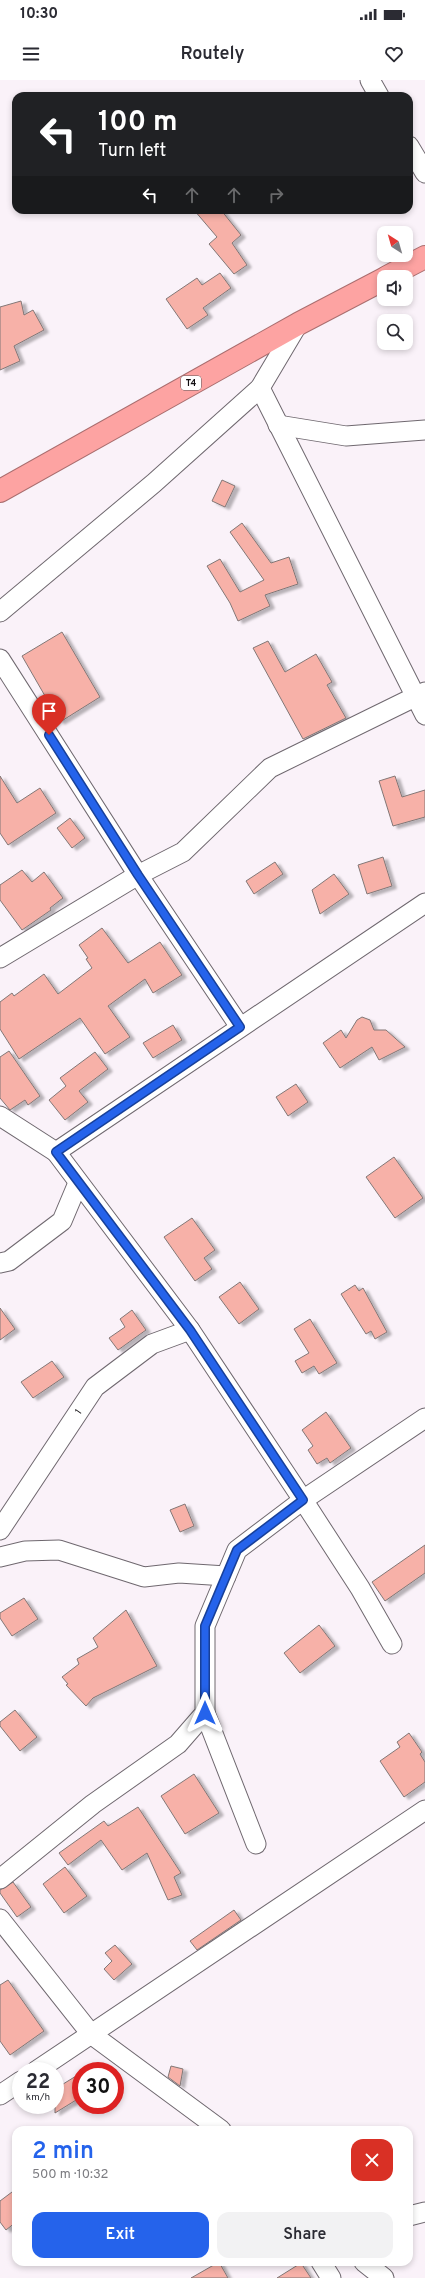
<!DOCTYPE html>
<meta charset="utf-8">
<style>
:root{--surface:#fff;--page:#f2f2f3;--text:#2b2b33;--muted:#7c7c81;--accent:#2563eb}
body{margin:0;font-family:Overpass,sans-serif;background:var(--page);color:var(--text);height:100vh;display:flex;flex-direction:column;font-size:15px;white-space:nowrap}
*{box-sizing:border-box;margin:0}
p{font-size:13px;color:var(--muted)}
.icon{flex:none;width:22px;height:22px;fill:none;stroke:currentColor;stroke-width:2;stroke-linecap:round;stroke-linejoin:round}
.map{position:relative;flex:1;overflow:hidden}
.details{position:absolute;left:12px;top:2046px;width:401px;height:140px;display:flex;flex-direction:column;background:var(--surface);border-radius:12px;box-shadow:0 2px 6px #0003}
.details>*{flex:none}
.guide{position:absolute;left:12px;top:12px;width:401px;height:122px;border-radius:12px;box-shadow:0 2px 6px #0003;background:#202124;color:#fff;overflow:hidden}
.needle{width:26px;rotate:323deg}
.buttons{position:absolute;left:377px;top:146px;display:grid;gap:8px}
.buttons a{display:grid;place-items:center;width:36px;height:36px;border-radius:8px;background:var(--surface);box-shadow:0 2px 6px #0003;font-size:20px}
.speed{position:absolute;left:12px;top:1982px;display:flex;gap:8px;font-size:20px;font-weight:700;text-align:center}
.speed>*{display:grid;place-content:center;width:52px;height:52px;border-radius:50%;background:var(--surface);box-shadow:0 2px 6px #0003;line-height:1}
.speed small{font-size:10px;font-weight:400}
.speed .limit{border:6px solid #d22;background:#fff;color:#111}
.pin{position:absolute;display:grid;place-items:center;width:34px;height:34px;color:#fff;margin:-41px -17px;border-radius:50% 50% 50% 0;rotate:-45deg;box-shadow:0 0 4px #0007}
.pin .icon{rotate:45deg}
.me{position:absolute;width:44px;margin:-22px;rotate:0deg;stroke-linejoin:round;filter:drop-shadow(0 0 3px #0008)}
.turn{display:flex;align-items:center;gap:14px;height:84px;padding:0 20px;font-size:18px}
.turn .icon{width:52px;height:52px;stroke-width:2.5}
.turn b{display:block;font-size:28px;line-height:34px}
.lanes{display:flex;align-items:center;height:38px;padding:0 20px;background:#0003;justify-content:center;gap:20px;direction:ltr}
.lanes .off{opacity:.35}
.round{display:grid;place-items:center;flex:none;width:42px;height:42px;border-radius:12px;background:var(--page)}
.headline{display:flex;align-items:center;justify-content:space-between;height:68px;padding:0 20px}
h1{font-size:24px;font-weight:600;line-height:30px;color:var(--accent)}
.primary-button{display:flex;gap:8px;margin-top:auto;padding:8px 20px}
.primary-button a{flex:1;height:46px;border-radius:12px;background:var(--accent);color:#fff;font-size:16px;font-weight:600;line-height:46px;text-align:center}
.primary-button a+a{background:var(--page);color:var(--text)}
.status{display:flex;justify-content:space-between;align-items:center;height:28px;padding:0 20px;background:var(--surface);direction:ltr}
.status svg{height:11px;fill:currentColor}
header{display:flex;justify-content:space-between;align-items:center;height:52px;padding:0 20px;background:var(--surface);font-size:18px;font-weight:600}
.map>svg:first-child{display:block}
.building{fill:#f7b1a8;stroke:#827776;filter:url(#shadow)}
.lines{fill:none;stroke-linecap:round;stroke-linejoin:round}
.minor-casing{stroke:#6f686f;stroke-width:21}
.highway-casing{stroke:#aa6e6f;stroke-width:24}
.minor{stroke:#fff;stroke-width:19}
.highway{stroke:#fda3a2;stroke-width:22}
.route-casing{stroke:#184099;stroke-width:10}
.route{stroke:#2563eb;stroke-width:7}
.labels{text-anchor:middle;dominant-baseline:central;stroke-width:3;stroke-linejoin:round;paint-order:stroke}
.shield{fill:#fff;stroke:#585658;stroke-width:1}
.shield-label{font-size:9px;font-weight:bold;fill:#100d10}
.street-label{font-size:10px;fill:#100d10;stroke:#fff}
</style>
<div class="status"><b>10:30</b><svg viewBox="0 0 49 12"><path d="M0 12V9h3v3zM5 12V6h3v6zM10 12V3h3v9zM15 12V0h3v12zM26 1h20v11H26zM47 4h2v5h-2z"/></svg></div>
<header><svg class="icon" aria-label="menu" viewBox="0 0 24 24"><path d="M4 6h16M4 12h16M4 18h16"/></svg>Routely<svg class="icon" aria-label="heart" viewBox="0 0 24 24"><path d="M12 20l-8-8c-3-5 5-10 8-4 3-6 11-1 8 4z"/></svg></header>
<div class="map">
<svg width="425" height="2198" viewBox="0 0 425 2198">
<defs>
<filter id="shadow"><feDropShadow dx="4.5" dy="2.5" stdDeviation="1" flood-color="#0004"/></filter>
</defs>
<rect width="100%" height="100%" fill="#faf2f9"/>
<g class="building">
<polygon points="194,130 221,130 241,155 232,163 247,185 234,194 209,164 217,157"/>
<polygon points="220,193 231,208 203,228 208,235 187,249 166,219 197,198 202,205"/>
<polygon points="21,221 24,235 33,230 44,250 14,266 20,281 0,290 0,227"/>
<polygon points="222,400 235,406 225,427 212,421"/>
<polygon points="242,443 271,483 289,477 298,504 265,515 270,526 238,541 230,523 207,486 220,479 240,512 264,500 230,452"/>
<polygon points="62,552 100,617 60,642 22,576"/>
<polygon points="268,561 285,592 316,574 332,602 327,605 346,638 303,659 253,568"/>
<polygon points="0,696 17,723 40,708 56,733 8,765 0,753"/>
<polygon points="395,696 402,717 425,710 425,737 393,746 379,701"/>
<polygon points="70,738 85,758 72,768 57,748"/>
<polygon points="383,777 392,806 367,814 358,785"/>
<polygon points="275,782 283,794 254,814 246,801"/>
<polygon points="22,790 32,802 44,792 63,818 50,828 51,830 22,850 0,820 0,805"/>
<polygon points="334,794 349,814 320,834 312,810"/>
<polygon points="102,848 128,883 160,862 182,895 153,913 145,899 108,926 130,957 105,974 80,938 19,979 0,949 0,922 12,913 14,916 44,894 58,914 92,888 86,879 88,878 79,865"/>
<polygon points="362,937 370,940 374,950 386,950 405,967 379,980 372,967 340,988 323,963 341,950 346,958 357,940"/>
<polygon points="173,945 182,960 153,978 143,963"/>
<polygon points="9,971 40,1016 28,1025 25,1020 10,1030 0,1018 0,977"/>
<polygon points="95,972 108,989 79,1011 88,1022 65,1040 49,1020 66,1006 60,998"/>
<polygon points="296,1004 308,1022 288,1036 276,1017"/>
<polygon points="394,1077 423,1118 395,1138 366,1097"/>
<polygon points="192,1138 215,1170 204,1178 212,1189 195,1201 164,1157"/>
<polygon points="240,1202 259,1229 239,1244 219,1217"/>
<polygon points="355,1205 359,1211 363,1208 387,1252 375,1259 371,1251 366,1254 341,1214"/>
<polygon points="0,1228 15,1249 0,1260"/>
<polygon points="132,1230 146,1250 118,1270 109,1258 125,1247 120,1239"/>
<polygon points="310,1239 337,1283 319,1294 314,1286 302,1293 295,1281 309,1273 294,1249"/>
<polygon points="52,1281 64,1297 33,1318 21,1302"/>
<polygon points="326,1332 351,1368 330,1383 327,1378 317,1384 308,1370 313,1366 302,1350"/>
<polygon points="185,1424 194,1446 180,1452 170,1430"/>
<polygon points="425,1465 425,1493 385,1521 372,1502"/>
<polygon points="24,1518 38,1539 12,1556 0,1538 0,1533"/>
<polygon points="126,1530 157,1586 93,1618 86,1626 66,1605 68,1604 62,1597 79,1584 77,1579 98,1567 93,1558"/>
<polygon points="319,1545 335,1566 300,1593 284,1573"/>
<polygon points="15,1630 37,1657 20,1671 0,1646 0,1642"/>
<polygon points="409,1653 422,1672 420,1674 425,1682 425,1702 404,1717 380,1681 400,1667 397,1662"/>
<polygon points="194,1694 219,1733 185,1754 161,1716"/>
<polygon points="138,1727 181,1793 174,1797 182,1815 168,1820 147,1773 122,1790 101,1760 68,1785 59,1773 104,1741 108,1746"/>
<polygon points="65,1787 87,1816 64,1833 43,1804"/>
<polygon points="13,1802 31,1827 17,1837 0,1813 0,1810"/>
<polygon points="234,1830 241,1840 197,1870 190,1861"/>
<polygon points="115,1865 132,1884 114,1900 104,1889 112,1881 105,1873"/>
<polygon points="8,1900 44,1951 10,1975 0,1961 0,1905"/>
<polygon points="171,1986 183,1989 180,2006 168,1997"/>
<polygon points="81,1993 81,2017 55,2033 55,2009"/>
<polygon points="16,2109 16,2142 6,2150 0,2142 0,2121"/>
<polygon points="219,2182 228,2198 191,2198"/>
<polygon points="301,2183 311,2198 277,2198"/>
</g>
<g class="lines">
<g class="minor-casing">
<g id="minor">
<polyline points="370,0 379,16"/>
<polyline points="409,66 425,93"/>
<polyline points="260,308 425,635"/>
<polyline points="278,345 346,356 425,350"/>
<polyline points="0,532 154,403 260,308 298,244"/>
<polyline points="0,579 138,795 240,947"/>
<polyline points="425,823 56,1072 190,1250 303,1420 425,1338"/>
<polyline points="0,878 138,795 183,772 270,688 425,612"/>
<polyline points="0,1036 56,1072"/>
<polyline points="0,1183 9,1181 62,1141 78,1103"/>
<path id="s1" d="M0,1450L95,1307L152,1264L190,1250"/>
<polyline points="0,1477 25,1471 59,1470 144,1497 179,1493 226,1496"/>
<polyline points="205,1633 256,1764"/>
<polyline points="0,1799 93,1724 178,1664 205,1633 205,1546 237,1470 303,1420 360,1508 392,1564"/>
<polyline points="0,1839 91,1954 221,2050"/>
<polyline points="36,1991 425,1730"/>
<polyline points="0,2015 21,2001"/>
<polyline points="409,2136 425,2132"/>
<polyline points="321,2182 331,2198"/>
<polyline points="364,2182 384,2198"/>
</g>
</g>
<g class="highway-casing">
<g id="highway">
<polyline points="387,197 425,177"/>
<polyline points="0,411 298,244 384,199"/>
</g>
</g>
<use href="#minor" class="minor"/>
<use href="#highway" class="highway"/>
</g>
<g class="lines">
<g class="route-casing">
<polyline id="route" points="49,655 138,795 240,947 56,1072 190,1250 303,1420 237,1470 205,1546 205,1633"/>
</g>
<use href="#route" class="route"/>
</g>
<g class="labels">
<rect class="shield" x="181" y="296" width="20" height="14" rx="3"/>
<g class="shield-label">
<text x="191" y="303">T4</text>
</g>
<g class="street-label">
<text stroke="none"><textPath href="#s1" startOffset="142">1</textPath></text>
</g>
</g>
</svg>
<div class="buttons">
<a><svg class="needle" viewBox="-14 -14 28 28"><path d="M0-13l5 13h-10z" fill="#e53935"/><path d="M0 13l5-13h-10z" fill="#7c7c81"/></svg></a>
<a><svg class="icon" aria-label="sound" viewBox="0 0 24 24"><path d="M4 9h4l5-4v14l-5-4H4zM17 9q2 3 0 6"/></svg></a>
<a><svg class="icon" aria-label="search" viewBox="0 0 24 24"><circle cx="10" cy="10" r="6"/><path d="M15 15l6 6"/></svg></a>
</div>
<div class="speed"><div>22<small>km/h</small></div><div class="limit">30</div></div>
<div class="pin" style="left:49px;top:655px;background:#d93025"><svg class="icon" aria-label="arrive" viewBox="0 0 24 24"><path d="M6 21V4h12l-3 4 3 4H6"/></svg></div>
<svg class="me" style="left:205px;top:1633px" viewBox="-20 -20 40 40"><path d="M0-17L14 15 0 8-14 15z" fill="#2563eb" stroke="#fff" stroke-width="4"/></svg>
<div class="guide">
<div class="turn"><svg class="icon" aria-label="left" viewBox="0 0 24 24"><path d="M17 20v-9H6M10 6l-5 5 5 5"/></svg><div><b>100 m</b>Turn left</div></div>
<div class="lanes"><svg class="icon" aria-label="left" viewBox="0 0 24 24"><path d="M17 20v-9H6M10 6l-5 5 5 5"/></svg><svg class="icon off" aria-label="ahead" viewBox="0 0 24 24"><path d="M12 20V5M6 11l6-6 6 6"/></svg><svg class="icon off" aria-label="ahead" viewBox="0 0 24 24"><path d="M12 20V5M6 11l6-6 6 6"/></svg><svg class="icon off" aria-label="right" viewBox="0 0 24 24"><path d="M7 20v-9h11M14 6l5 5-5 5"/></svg></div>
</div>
<section class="details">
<div class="headline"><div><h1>2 min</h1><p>500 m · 10:32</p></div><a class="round" style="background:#d93025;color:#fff"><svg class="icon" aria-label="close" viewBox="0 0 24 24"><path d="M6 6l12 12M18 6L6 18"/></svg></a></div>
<div class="primary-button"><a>Exit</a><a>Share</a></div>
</section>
</div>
